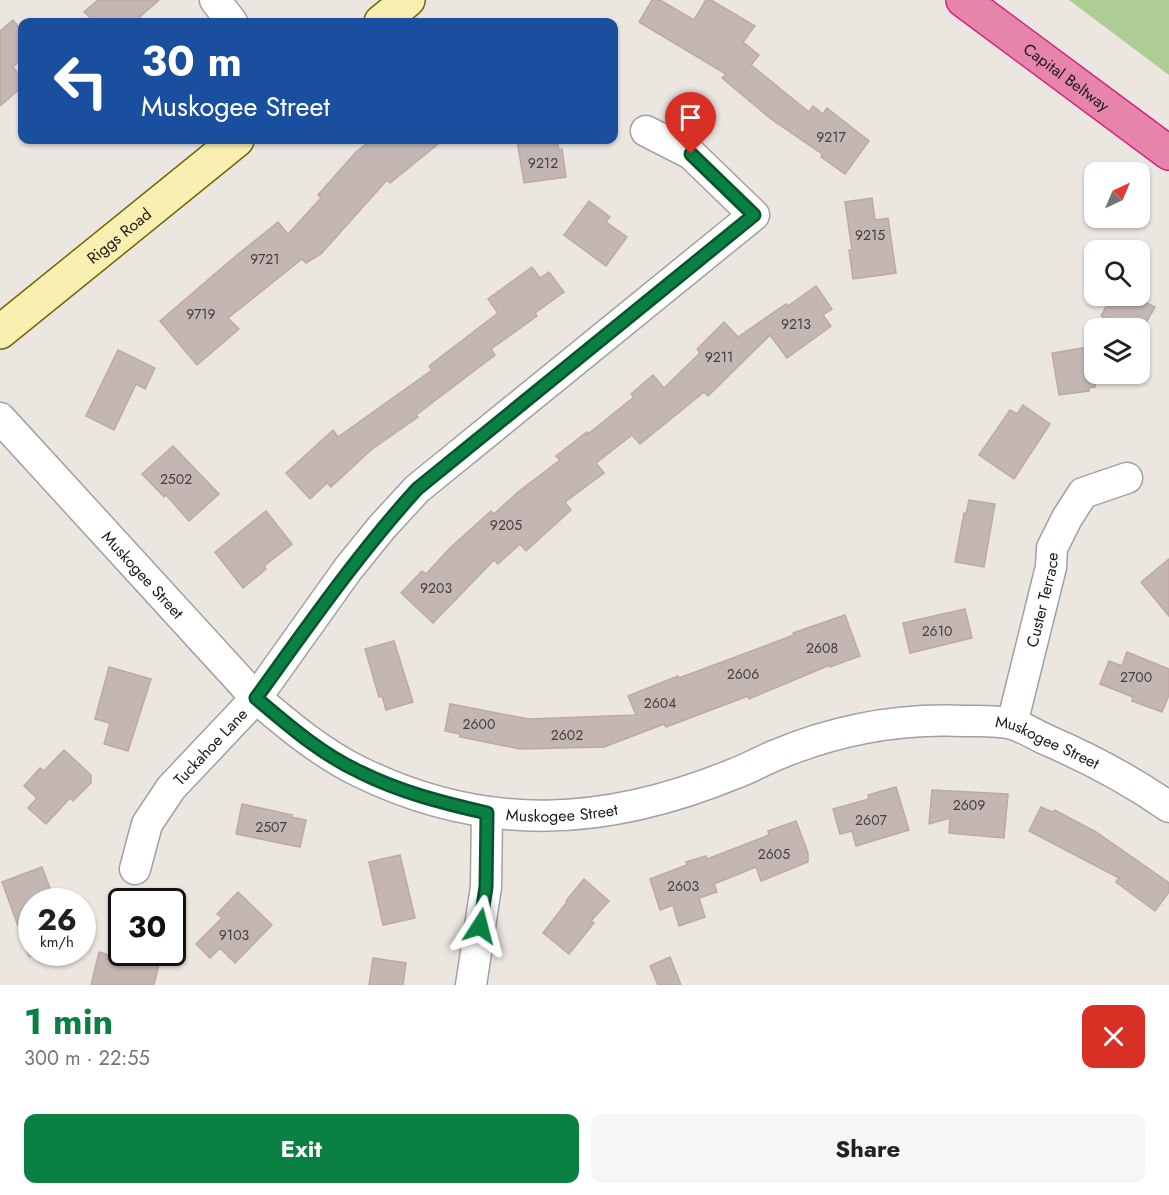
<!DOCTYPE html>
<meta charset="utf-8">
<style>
:root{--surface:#fff;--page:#f6f6f6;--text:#202124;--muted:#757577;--accent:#0b8043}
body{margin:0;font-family:Jost,sans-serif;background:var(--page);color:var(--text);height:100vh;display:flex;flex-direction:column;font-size:22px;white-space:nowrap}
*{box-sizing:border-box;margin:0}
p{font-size:20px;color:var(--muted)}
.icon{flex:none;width:33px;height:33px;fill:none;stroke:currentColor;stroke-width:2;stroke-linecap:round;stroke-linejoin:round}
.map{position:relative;height:985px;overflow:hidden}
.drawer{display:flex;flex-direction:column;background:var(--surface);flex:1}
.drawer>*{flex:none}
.banner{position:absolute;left:18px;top:18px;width:600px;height:126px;border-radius:12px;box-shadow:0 2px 4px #0004;background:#1a4fa0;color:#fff;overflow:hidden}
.needle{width:39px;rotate:44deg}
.fabs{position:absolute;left:1084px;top:162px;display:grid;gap:12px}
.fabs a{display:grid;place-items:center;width:66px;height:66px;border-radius:12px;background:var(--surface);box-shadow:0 2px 4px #0004;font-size:30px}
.speed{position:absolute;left:18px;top:888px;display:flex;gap:12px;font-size:30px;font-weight:700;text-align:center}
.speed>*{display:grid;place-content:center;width:78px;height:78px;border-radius:50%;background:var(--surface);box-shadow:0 2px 4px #0004;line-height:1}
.speed small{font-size:15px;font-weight:400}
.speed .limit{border:3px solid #111;border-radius:9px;background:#fff;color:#111}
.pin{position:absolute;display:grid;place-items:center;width:51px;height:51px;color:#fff;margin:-62px -26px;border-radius:50% 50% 50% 0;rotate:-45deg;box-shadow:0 0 6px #0007}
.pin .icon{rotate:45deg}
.me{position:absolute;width:66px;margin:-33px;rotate:9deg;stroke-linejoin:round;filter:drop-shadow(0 0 4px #0008)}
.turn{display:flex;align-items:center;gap:21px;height:126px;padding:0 24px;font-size:27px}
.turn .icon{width:78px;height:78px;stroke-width:2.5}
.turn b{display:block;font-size:42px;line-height:51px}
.round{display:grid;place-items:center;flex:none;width:63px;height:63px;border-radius:12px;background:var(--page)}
.headline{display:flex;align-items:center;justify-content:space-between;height:102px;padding:0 24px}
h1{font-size:36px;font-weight:700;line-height:45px;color:var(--accent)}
.cta{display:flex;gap:12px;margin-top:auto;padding:12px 24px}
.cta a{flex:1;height:69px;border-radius:12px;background:var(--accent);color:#fff;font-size:24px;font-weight:700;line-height:69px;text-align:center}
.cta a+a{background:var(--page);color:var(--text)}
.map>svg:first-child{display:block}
.forest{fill:#afcc94}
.building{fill:#c4b7b3;stroke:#bea9a2;stroke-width:1.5}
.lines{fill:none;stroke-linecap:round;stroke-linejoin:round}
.minor-casing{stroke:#a1a1a1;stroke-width:33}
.secondary-casing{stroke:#6f6704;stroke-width:36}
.motorway-casing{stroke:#d52280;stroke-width:36}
.minor{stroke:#fff;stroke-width:30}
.secondary{stroke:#f9efb1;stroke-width:33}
.motorway{stroke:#e685a9;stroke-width:33}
.route-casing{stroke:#07532c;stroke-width:15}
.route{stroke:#0b8043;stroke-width:10}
.labels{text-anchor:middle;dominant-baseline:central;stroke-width:6;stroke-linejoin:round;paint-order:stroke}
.number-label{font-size:14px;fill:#444140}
.street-label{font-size:16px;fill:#1a1a1a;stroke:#fff}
</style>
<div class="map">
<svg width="1169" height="985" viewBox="0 0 1169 985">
<rect width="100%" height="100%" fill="#ece6e0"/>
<polygon class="forest" points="1069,0 1169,0 1169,75"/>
<g class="building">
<polygon points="98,0 159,0 134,22 95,22 84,12"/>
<polygon points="652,0 660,0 694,20 706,0 711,0 755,26 743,42 759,55 751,65 809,112 813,106 823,114 827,108 869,141 845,174 821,157 822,154 771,119 722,78 726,74 639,22"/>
<polygon points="13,20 22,31 22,59 13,67 22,79 22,87 0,106 0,31"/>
<polygon points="371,140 443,140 390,183 387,180 321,254 306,263 302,259 228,318 239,329 197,365 160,321 231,260 278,222 288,234 321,198 318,195 356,152"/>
<polygon points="517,140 557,140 559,150 562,149 566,177 524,183"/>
<polygon points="872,198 875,220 888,218 896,273 853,279 849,250 852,250 845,202"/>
<polygon points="589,201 610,217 606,222 627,237 606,266 564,235"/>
<polygon points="532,267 540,278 549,272 564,292 535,313 537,316 491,349 495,355 416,415 418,417 371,450 331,487 327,483 310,499 286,473 333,430 338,437 432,370 429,366 498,313 488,299"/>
<polygon points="816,286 832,309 823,315 831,326 787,358 770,335 708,396 704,392 640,444 632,435 596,463 604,473 565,502 571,510 526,551 520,544 498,564 494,560 433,623 401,593 422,571 426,574 450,548 491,511 494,514 518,492 560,460 556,456 587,432 588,434 634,397 631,394 653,375 664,388 700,353 697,349 724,322 738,337 786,304 788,306"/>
<polygon points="1112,296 1133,296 1155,307 1143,328 1125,328 1101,316"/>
<polygon points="1095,346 1095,387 1089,388 1089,391 1059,395 1052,353"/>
<polygon points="118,350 155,368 145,389 136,384 114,430 86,416"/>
<polygon points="1023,405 1050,424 1014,479 979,455 1010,410 1017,414"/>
<polygon points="173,446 219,494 189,521 166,495 164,497 142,474"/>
<polygon points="969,500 995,504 984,567 955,562 964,513 966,514"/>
<polygon points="266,511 292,544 264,566 266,569 243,588 215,552"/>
<polygon points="1169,559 1169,616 1141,582"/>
<polygon points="965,609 972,638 910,653 903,623"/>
<polygon points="845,615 860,656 830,667 830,665 749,699 748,696 666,727 664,724 604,747 520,749 460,737 460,734 445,731 450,704 529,719 636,715 628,696 678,676 679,678 794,635 793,633"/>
<polygon points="394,641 413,702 386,710 382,696 379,697 365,649"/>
<polygon points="1127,652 1169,669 1169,695 1162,712 1132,701 1133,697 1100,684 1109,661 1122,666"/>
<polygon points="109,667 151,679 128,751 104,744 110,723 95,719"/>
<polygon points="64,750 91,775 91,783 73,801 70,798 46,824 28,808 37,798 24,786 40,768 44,771"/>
<polygon points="896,787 909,830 856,846 852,831 840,834 833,809 869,799 868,795"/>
<polygon points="932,790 1008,794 1004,838 949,833 950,818 929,824"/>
<polygon points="242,804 292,815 291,817 306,820 300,847 236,834"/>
<polygon points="1041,807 1052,812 1055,810 1096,832 1169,883 1169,892 1155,911 1116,882 1119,878 1029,831"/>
<polygon points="796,821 808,853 808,862 761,881 756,867 714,884 717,892 699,898 705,917 679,926 673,905 660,910 650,879 687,865 686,862 706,856 707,859 769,835 768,831"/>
<polygon points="400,855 415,918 383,925 369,862"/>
<polygon points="42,867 53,896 50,897 51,902 32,902 32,956 29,956 2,882"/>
<polygon points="584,879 609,901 591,921 594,923 569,954 543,933 567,902 566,901"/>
<polygon points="238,892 272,925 235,963 220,948 210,958 196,944 222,918 217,914"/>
<polygon points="99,952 111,956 112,953 159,964 154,985 91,985"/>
<polygon points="670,957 681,985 658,985 650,966"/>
<polygon points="373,958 406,963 403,985 369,985"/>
</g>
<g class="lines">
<g class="minor-casing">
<g id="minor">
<polyline points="215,0 232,22"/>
<path id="s1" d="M0,418L256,698C288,725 321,753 360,772C487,834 608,826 736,773C750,768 763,760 776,755C836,730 899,718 964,721C979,721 998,720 1013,724C1025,728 1037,736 1049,741C1093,760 1129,779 1169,807"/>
<path id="s2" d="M1012,724L1051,567L1052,548L1067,518L1083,493L1127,478"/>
<path id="s3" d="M135,869L147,824L171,788L256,698L348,569L382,527L417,489L754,215L691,154L646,131"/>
<polyline points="471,985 486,887 487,813"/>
</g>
</g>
<g class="secondary-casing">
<g id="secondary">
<polyline points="381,22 408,0"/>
<path id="s4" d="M0,332L237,140"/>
</g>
</g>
<g class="motorway-casing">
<g id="motorway">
<path id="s5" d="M963,0L1169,153"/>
</g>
</g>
<use href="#minor" class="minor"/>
<use href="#secondary" class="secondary"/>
<use href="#motorway" class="motorway"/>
</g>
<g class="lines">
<g class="route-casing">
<path id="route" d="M480,926L486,887L487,813C443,803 400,792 360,772C321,754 288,725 256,698C308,626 358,554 417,489L754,215L691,154"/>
</g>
<use href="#route" class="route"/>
</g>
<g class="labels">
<g class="number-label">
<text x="831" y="137">9217</text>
<text x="543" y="163">9212</text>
<text x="870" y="235">9215</text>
<text x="265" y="259">9721</text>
<text x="201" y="314">9719</text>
<text x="796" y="324">9213</text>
<text x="719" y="357">9211</text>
<text x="176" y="479">2502</text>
<text x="506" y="525">9205</text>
<text x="436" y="588">9203</text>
<text x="937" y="631">2610</text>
<text x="822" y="648">2608</text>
<text x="743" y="674">2606</text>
<text x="1136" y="677">2700</text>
<text x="660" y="703">2604</text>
<text x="479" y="724">2600</text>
<text x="567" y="735">2602</text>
<text x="969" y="805">2609</text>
<text x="871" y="820">2607</text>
<text x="271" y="827">2507</text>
<text x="774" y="854">2605</text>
<text x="683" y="886">2603</text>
<text x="234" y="935">9103</text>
</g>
<g class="street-label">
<text stroke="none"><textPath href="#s5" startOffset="129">Capital Beltway</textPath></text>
<text stroke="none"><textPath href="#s4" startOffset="153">Riggs Road</textPath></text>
<text stroke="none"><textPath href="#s1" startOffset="212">Muskogee Street</textPath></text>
<text stroke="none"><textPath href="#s2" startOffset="128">Custer Terrace</textPath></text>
<text stroke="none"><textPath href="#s1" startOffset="1220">Muskogee Street</textPath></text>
<text stroke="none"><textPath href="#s3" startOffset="147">Tuckahoe Lane</textPath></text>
<text stroke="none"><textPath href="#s1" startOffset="716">Muskogee Street</textPath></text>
</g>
</g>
</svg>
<div class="fabs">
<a><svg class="needle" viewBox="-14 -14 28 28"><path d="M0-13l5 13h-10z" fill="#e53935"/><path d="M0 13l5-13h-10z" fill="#757577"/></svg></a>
<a><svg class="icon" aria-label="search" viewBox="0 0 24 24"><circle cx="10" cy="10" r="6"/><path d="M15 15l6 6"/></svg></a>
<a><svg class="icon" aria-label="layers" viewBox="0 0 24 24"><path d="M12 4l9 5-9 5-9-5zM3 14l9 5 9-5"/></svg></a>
</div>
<div class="speed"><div>26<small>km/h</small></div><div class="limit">30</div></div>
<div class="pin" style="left:691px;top:154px;background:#d93025"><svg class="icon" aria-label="arrive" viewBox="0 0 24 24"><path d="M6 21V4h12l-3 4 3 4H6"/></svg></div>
<svg class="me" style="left:480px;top:926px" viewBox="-20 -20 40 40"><path d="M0-17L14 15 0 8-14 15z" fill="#0b8043" stroke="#fff" stroke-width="4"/></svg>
<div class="banner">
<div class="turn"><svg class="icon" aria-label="left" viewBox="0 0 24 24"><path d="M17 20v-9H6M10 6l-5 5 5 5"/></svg><div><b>30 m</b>Muskogee Street</div></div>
</div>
</div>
<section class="drawer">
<div class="headline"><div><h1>1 min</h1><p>300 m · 22:55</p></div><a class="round" style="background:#d93025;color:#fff"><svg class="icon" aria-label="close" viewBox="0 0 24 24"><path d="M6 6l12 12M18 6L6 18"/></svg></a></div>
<div class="cta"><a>Exit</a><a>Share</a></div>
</section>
